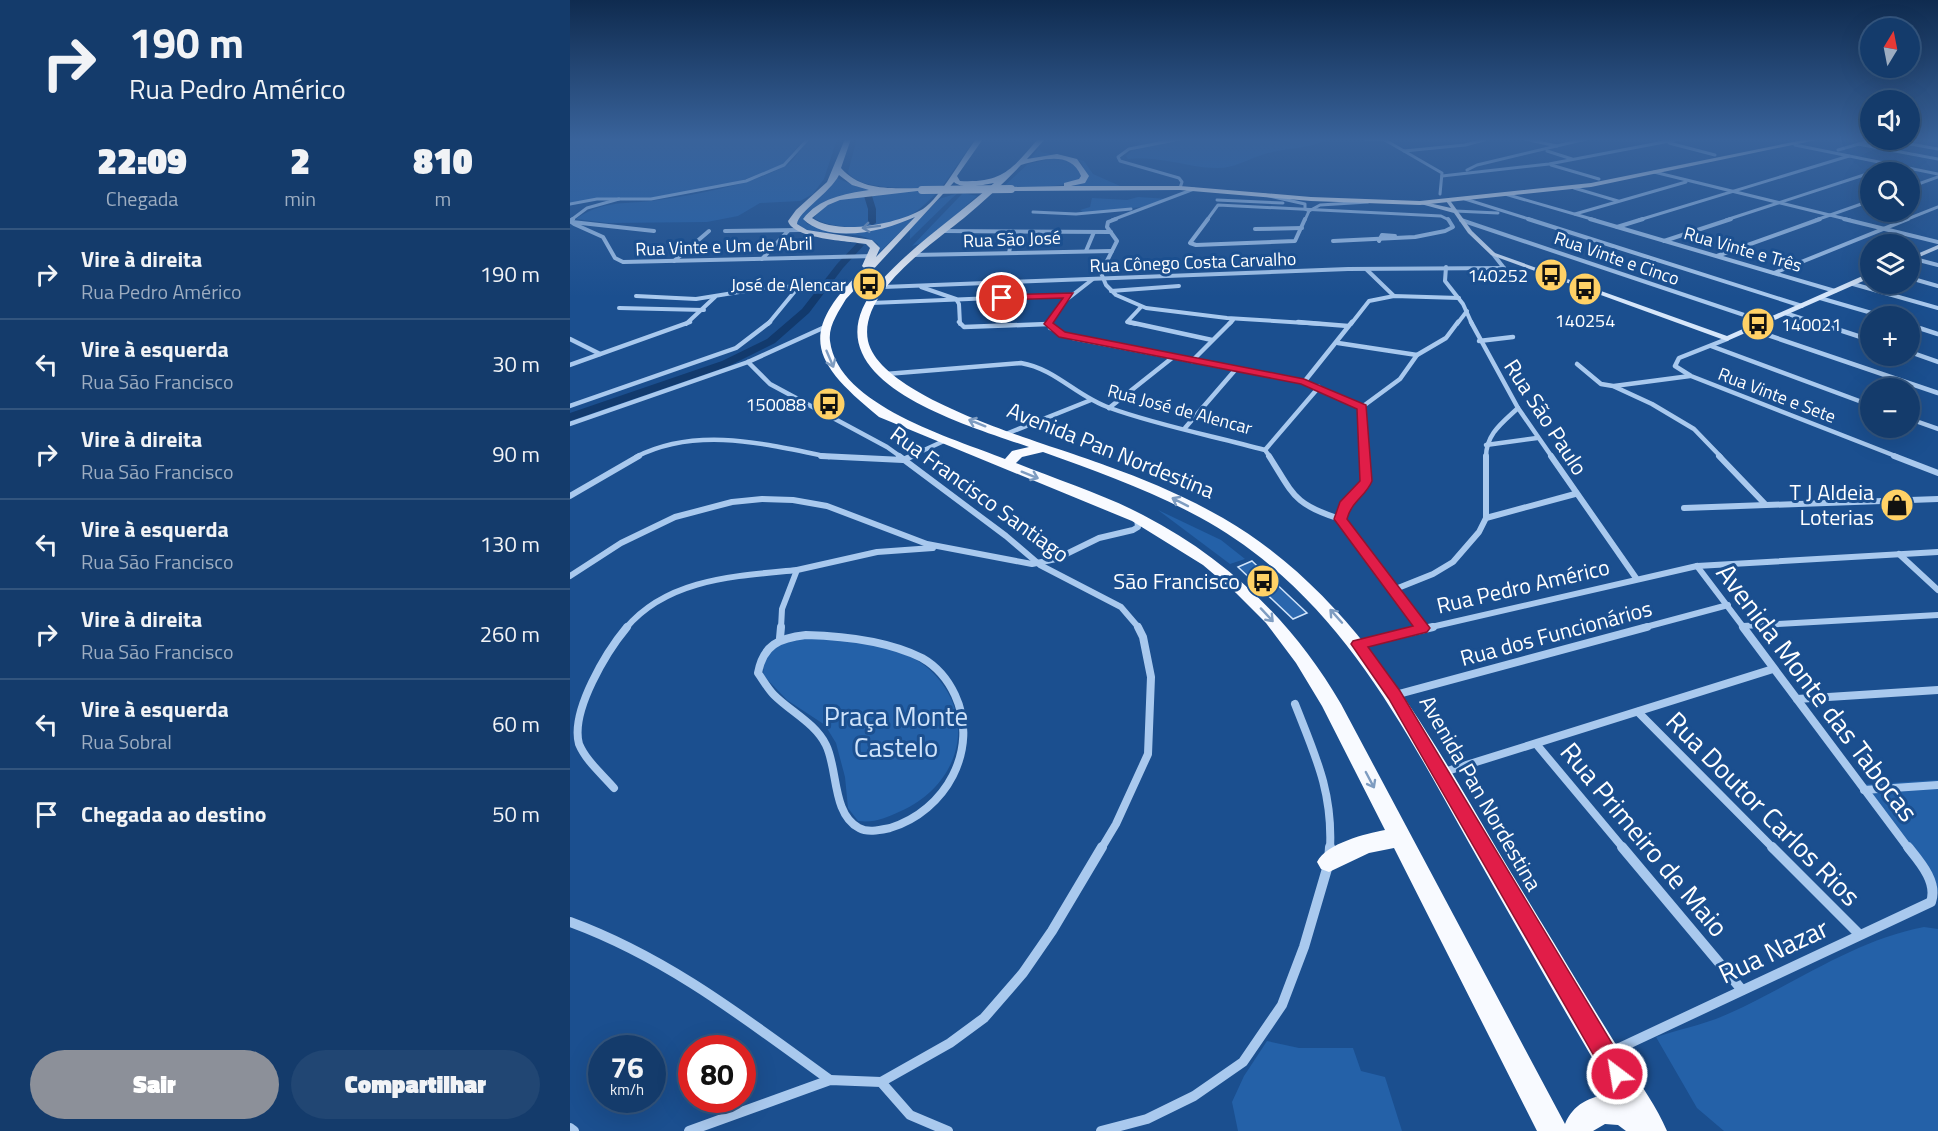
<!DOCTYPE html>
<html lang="pt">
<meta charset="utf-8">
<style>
:root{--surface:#143b6b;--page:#214673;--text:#f1f3f6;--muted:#9dadc1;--line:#33557e;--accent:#8c9099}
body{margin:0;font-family:"Titillium Web",sans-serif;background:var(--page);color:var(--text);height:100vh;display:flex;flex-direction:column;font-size:22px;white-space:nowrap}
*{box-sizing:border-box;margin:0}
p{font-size:20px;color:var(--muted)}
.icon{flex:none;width:33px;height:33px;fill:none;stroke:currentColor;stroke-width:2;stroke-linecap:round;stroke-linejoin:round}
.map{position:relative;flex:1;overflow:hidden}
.side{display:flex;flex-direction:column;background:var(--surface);width:570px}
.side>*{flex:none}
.guide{background:#143b6b;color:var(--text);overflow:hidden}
.needle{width:39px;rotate:10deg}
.tools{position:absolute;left:1290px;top:18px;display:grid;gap:12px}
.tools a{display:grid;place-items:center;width:60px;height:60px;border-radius:50%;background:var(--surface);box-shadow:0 6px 24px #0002,0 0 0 2px var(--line);font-size:30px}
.speed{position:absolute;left:18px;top:1035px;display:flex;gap:12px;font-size:30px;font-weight:700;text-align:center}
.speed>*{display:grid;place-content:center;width:78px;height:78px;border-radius:50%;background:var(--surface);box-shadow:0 6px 24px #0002,0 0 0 2px var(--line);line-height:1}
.speed small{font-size:15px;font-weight:400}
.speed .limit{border:9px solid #d22;background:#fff;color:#111}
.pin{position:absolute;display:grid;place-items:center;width:51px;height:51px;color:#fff;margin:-26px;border:3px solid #fff;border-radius:50%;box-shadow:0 2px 6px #0007}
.me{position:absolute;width:66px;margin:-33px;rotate:329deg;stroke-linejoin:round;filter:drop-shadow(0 0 4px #0008)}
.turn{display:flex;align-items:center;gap:21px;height:126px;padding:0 30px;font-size:27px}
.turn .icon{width:78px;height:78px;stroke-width:2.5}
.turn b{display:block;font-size:42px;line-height:51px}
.eta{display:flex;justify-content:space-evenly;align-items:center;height:102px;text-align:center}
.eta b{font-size:36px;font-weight:800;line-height:42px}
.primary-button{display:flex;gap:12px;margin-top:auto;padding:12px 30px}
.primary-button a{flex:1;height:69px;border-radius:36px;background:var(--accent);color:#fff;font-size:24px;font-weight:800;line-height:69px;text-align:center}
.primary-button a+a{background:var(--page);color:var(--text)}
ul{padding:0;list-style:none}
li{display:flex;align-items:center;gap:18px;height:90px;padding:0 30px;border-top:2px solid var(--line)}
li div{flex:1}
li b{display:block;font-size:22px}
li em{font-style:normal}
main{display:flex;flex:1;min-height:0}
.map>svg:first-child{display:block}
.green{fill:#2461a8}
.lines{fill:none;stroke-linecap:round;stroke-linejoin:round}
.canal{fill:#123a6d;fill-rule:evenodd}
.building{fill:#2a66ad;stroke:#cfe3fa;stroke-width:1.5}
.minor-far5{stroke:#a9c9ee;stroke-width:3}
.minor-far4{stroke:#a9c9ee;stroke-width:4}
.minor-far3{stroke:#a9c9ee;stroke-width:4.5}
.minor-far2{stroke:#a9c9ee;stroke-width:6}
.minor-far1{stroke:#a9c9ee;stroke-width:8}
.minor{stroke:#a9c9ee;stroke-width:10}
.secondary{fill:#d6e6fa;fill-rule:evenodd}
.trunk{fill:#f8faff;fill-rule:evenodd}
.trunk-bridge{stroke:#f8faff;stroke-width:8}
.oneway{stroke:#7e9cc1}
.route{fill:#e11d48;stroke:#92132f;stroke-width:1.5}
.labels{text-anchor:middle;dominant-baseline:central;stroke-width:6;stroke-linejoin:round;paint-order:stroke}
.far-street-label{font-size:18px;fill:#fff;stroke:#1b4f8f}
.far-poi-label{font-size:18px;fill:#fff;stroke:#1b4f8f;text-anchor:end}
.street-label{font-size:22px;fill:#fff;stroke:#1b4f8f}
.poi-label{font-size:22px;fill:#fff;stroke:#1b4f8f;text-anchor:end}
.near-street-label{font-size:27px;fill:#fff;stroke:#1b4f8f}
.near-park-label{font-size:27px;fill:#cfe3fa;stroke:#1b4f8f}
</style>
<main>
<section class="side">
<div class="guide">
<div class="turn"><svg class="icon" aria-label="right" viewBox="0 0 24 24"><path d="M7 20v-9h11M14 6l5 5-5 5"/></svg><div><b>190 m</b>Rua Pedro Américo</div></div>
</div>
<div class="eta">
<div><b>22:09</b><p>Chegada</p></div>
<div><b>2</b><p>min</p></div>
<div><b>810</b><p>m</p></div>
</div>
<ul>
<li><svg class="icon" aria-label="right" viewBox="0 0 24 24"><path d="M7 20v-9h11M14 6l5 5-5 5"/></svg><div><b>Vire à direita</b><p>Rua Pedro Américo</p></div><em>190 m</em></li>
<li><svg class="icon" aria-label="left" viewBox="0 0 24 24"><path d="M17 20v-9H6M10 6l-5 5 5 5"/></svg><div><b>Vire à esquerda</b><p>Rua São Francisco</p></div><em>30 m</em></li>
<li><svg class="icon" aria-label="right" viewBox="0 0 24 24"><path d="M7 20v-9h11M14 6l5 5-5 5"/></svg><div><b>Vire à direita</b><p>Rua São Francisco</p></div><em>90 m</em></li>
<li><svg class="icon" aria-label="left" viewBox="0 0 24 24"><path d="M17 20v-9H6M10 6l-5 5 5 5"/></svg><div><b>Vire à esquerda</b><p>Rua São Francisco</p></div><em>130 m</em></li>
<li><svg class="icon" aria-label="right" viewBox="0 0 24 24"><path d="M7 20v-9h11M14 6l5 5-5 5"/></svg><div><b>Vire à direita</b><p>Rua São Francisco</p></div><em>260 m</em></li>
<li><svg class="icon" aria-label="left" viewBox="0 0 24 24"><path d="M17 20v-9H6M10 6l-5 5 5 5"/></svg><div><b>Vire à esquerda</b><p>Rua Sobral</p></div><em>60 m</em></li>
<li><svg class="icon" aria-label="arrive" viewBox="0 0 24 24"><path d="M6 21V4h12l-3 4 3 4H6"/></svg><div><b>Chegada ao destino</b></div><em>50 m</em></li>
</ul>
<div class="primary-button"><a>Sair</a><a>Compartilhar</a></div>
</section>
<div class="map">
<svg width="1368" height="1131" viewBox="0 0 1368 1131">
<rect width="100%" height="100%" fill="#1b4f8f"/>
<g class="green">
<polygon points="0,139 237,139 227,147 213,165 162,184 83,199 33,198 0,203"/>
<path d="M240,139H267L254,179L243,194L230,201L190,203L168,216L137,222L38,223L6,219C31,201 52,204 81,201C123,195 179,186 215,166C226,160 230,147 240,139Z"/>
<path d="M287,139H405L372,187C351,188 288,192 278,172Z"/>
<path d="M574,139H760C738,150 712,147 689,156C673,161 663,169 645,168C615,167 588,155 558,159L556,156Z"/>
<polygon points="469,148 471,152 514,161 523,174 550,186 503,186 518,178 511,162 505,159 460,159"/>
<path d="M484,158L505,161L511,177C500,190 450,186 433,187L458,164Z"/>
<path d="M267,178L288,187L318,190C296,192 244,197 234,219L237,224C268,237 311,228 343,219L309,253L308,244C289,227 249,239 225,225C231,204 256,197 267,178Z"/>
<path d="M369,191C361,198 353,207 344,213C321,229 268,233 244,218C265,186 335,192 369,191Z"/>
<polygon points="388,193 382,198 340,239 340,229 369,199"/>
<polygon points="393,193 407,196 355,242 342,246"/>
<polygon points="568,197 598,199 572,207 514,213 510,210 520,207 522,198 557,200"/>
<polygon points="588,510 651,540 675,559 660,564"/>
<path d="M264,636C293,643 336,648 359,669C410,716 390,785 331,811C315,818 305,823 288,821L278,808L275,777L266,743L255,725L217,700L193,675L195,655L210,640Z"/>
<polygon points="1368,780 1368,892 1287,785"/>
<path d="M1354,927L1368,929V1131H1154L1127,1108L1086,1037C1110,1029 1137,1024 1160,1013C1224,984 1285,940 1354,927Z"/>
<polygon points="697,1041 729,1048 783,1048 791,1071 815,1077 832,1131 668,1131 662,1102 674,1076"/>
</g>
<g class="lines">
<g class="canal">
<polygon points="298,194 302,196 306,209 306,223 302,225 298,223 298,209 294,196"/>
<polygon points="287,243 294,245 273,268 239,313 205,343 159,366 0,421 0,413 152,361 197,339 232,309 267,264"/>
</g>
</g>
<polygon class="building" points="682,561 737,613 723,619 668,567"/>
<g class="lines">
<g class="minor-far5">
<polyline points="610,139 559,149 548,157 550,161 609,178 612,182 610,188"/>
<polyline points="796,139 818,139"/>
<polyline points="955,139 987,146"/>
<polyline points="815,140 872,173 870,194"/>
<polyline points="1318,140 1368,149"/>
<polyline points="1099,143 1145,155"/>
<polyline points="1288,144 1368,159"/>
<polyline points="1225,145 1368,174"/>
<polyline points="1268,150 1303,140"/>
<polyline points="834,151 895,145 914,140"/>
<polyline points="977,151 1002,159"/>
<polyline points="981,165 1029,179"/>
<polyline points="897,170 907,165 1016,139"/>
<polyline points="1084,172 1280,220"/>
<polyline points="1302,172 1323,165"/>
<polyline points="872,176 979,164 1110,139"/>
<polyline points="1340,187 1368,177"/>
<polyline points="1004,188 1048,201"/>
<polyline points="935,194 1025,220"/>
<polyline points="695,195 735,204 735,209 739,211 750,205 798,202"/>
<polyline points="895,199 962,220"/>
<polyline points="647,200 713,203"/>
<polyline points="0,204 27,199 81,199 176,181 214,165 238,139"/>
<polyline points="885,211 928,213"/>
<polyline points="463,212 506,214 561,209"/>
<polyline points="1005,214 1116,182"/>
<polyline points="1,220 17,208 49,199"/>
<polyline points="542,220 624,189"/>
<polyline points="637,220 648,205 871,216 879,220"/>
<polyline points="735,220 739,211"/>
<polyline points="1069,220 1279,156"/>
<polyline points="1156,220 1300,173"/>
<polyline points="1246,220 1300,201"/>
<polyline points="1335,220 1368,207"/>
</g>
<g class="minor-far4">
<polyline points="3,219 0,221 4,224 33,237 45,258 53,262 304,256"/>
<polyline points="546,219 538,222 537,227 547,241 531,273 536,285 546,295 576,308 657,318 752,324"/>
<polyline points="638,219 620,243 626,245 725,241 735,219"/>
<polyline points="958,219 1232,306"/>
<polyline points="1020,219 1265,291"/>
<polyline points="1274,219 1368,242"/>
<polyline points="891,220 1195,322"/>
<polyline points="2,222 84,231"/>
<polyline points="1047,227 1073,219"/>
<polyline points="685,229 732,228"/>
<polyline points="155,231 229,230"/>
<polyline points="373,231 541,232"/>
<polyline points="763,241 845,237 875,231 883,227 878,219"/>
<polyline points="809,241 812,235 825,236"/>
<polyline points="1094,241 1161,219"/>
<polyline points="516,251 524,232"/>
<polyline points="439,253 443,232"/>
<polyline points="923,254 934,268"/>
<polyline points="343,255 542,251"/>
<polyline points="1147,256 1250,219"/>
<polyline points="1341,258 1368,265"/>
<polyline points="192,259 218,231"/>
<polyline points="104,261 139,231"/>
<polyline points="876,267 875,281 893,304 902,324"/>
<polyline points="796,269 824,296"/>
<polyline points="1204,273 1338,219"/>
<polyline points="1340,278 1368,286"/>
<polyline points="1283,284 1368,308"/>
<polyline points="313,287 778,269 934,268"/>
<polyline points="351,287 386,299 389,304 390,324"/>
<polyline points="541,291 609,286"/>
<polyline points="66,296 126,299 200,287 280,286"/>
<polyline points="1250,298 1312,316"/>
<polyline points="301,303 500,295"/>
<polyline points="49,308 134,310"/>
<polyline points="1215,313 1249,324"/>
<polyline points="116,324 145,297"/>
<polyline points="198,324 230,285"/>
<polyline points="478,324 491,304 523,279"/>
<polyline points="566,324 557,322 571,307"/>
<polyline points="659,324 663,320"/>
<polyline points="781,324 799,301 824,296 889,298"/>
<polyline points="887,324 897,311"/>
</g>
<g class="minor-far3">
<polyline points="389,322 394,327 478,324"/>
<polyline points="479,322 480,328 503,338 734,382 792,407"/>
<polyline points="559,322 642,340"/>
<polyline points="728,322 778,326"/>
<polyline points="901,322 948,408 982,457"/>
<polyline points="1245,322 1300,340"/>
<polyline points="1340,325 1368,334"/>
<polyline points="1180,329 1368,393"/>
<polyline points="0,339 30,354"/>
<polyline points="1157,339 1109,358 1105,366 1121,376 1328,457"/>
<polyline points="909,341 943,337"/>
<polyline points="768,343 847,355"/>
<polyline points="1141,346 1300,405"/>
<polyline points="1340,352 1368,362"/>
<polyline points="622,361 661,322"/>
<polyline points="178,362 200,384 317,447 331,457"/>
<polyline points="1007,364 1031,384 1043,386 1082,404 1124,429 1151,457"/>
<polyline points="0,365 120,322"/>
<path d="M316,374L451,363C486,369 507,397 540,408C590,426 644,436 695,450L700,457"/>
<polyline points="734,382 782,322"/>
<polyline points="1044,386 1120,376"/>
<polyline points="0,406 166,348 200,322"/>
<polyline points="792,407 795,457"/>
<polyline points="792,407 830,379 847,355 876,338 888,322"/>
<polyline points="539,408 602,358"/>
<polyline points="1340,419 1368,429"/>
<polyline points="0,424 178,362 255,327"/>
<polyline points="615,428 666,369"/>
<polyline points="436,434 521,400"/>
<polyline points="916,445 967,438"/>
<polyline points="695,450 749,387"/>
<path d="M66,457C127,426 195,444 259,457"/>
<polyline points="339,457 376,440"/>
<path d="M916,457C916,434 932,423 948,408"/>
</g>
<g class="minor-far2">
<polyline points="251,456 333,460 342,456"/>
<polyline points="329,456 436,536 470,565 551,607 569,628"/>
<path d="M699,456C724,495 723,504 770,519"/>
<polyline points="795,456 796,481 774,508 770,519 852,628"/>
<polyline points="981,456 1066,578"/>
<polyline points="1149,456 1195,504"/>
<polyline points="1324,456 1368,473"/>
<polyline points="0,496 69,456"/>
<polyline points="1114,508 1368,499"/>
<polyline points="916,518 1005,494"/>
<polyline points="1329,554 1368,590"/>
<polyline points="1127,566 1174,628"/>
<polyline points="0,576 51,543 105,517 162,502 192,499 223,500 257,506 357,544 462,564 486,559 529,538 563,530 568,527 567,518"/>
<polyline points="823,590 863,574 883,562 909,532 916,518 916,456"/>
<polyline points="1173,626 1368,615"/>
<path d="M56,628C98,578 167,576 227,570"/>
<polyline points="211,628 212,609 227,570 307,552 363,548"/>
<polyline points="857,628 1127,566 1368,552"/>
<polyline points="1072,628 1158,605"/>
</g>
<g class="minor-far1">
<polyline points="1173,627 1339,849"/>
<path d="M236,635C274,636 318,641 352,658C366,666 378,680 385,695C410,749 376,811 320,828C310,830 298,833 289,828C262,814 268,769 256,745C245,723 221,712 204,695C198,689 193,680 188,673C193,645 209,638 236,635Z"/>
<polyline points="210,638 211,627"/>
<polyline points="789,644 863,627"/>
<polyline points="825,695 1077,627"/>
<polyline points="1227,699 1368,690"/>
<path d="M725,704C745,755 763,792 760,849"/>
<polyline points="1068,712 1204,849"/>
<polyline points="967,745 1054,849"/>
<polyline points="874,772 1203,669"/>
<path d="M44,788C32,774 16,761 9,744C0,711 37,651 57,627"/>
<polyline points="1294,790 1368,785"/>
<polyline points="531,849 546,824 578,754 581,677 573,637 568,627"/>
</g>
<g class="minor">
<polyline points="1052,847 1172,990"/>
<polyline points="1202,847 1289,934"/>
<path d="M0,922C98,958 177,1020 260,1080"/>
<path d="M1043,1051L1361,902C1368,882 1350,862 1338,847"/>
<polyline points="311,1082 380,1043 414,1018 453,973 482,931 532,847"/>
<polyline points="0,1128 4,1131"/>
<polyline points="119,1131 260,1080 311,1082 340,1115 378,1131"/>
<polyline points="531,1131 577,1119 624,1096 673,1062 712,1005 734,947 759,862 760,847"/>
</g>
<g class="secondary">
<polygon points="879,199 902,231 925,253 1157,336 1297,274 1300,274 1300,278 1157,341 921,255 898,233 884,213 847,203 850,201 881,208 876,201"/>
<polygon points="1368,245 1368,249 1340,261 1340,257"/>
</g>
<path class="trunk" d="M275,139H281L271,168C292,192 323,188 352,188L356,190L270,200L258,205L242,218C269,236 327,224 353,209C370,198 393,156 406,139H413L387,176L390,181C433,183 442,169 468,139H475L457,159L487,154L507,159L519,176L515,183L501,186H610L741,197L850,201L1021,183L1238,139H1251L1021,187L850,205L741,201L610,190L438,191L441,187L494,186V183L509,179L511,176C501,151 473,159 451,165C433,184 414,201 394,218C362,244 288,293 298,341C311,400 483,445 537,466C577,480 616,497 653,518C767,584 835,693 900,803C927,850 956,897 984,943C1008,983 1033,1024 1058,1064C1071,1086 1087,1107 1097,1131H1056L1048,1125L1035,1124L1023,1131H967L824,848L799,853L759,872L751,869L747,862C757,843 795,834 815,830L752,706L726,663L696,623L666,593L633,565L562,521L309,417C242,362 226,334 294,268L292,266L300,248L296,244C279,241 223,239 218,221L226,210L257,182ZM269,175L282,185L299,190C274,194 249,198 233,219C260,245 314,231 345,217L306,257L310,248L302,240L237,230L227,224C228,212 260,193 269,175ZM384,182C393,190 412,185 424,183C387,216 343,245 310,282C227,378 394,424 459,447L442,451L435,459C383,438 268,406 260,341C258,326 269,311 276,299ZM473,452C545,478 620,504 682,551C782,626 839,736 899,843C947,928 995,1012 1044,1095C1022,1094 1003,1104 995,1124L771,704C723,622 658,559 573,515C533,494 488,480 446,463L452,457Z"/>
<polyline class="trunk-bridge" points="352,190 441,189"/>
</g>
<defs><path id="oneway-shaft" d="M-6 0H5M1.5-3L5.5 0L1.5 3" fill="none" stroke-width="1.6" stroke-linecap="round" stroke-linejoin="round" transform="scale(1.5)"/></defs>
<g class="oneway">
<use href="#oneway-shaft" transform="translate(301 227) rotate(173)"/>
<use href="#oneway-shaft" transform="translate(260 359) rotate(67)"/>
<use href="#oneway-shaft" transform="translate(407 423) rotate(-158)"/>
<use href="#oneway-shaft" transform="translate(460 475) rotate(22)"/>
<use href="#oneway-shaft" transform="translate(610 502) rotate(-153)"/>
<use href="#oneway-shaft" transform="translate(697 615) rotate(47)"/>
<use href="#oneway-shaft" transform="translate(766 616) rotate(-132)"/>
<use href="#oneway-shaft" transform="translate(800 780) rotate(62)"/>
</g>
<linearGradient id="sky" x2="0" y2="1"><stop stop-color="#0f2b4f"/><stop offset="0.47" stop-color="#39639b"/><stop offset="1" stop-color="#39639b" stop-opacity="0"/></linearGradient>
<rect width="1368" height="297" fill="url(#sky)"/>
<path class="route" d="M503,293L483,323L495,332L734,379L796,405L802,481C796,496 781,502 777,519L860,628L857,632L798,647L830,691L1055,1065L1059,1074L1055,1082L1047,1085L1039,1082L819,699L781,644L783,641L843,626L764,519L770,502L790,481L787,409L731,384L489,337L474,324L493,298L432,300L427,298L432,295Z"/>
<defs>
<g id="bus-disc" transform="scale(1.725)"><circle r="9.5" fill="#ffd166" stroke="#1b4f8f"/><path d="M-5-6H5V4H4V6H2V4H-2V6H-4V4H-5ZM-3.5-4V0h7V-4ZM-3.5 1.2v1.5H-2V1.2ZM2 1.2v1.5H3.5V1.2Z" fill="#111"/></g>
<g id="shop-disc" transform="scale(1.725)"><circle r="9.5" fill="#ffd166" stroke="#1b4f8f"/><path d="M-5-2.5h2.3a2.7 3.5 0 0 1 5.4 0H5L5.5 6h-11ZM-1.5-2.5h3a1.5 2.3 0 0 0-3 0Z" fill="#111"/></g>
</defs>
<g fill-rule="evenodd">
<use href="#bus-disc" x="981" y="275"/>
<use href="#bus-disc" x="299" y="284"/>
<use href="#bus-disc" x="1015" y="289"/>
<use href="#bus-disc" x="1188" y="324"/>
<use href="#bus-disc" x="259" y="404"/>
<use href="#shop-disc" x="1327" y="505"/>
<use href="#bus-disc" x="693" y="581"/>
</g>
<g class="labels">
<g class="far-street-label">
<text transform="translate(442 239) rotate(-2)">Rua São José</text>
<text transform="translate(154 246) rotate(-2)">Rua Vinte e Um de Abril</text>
<text transform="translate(1173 249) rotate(16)">Rua Vinte e Três</text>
<text transform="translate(1047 258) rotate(19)">Rua Vinte e Cinco</text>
<text transform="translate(623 262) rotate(-2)">Rua Cônego Costa Carvalho</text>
<text transform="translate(1207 395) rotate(21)">Rua Vinte e Sete</text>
<text transform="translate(610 409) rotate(15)">Rua José de Alencar</text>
</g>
<g class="far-poi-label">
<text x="958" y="275">140252</text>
<text x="276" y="284">José de Alencar</text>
<text x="1015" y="320" text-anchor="middle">140254</text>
<text x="1211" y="324" text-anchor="start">140021</text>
<text x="236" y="404">150088</text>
</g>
<g class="street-label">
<text transform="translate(976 417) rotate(57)">Rua São Paulo</text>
<text transform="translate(541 450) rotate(22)">Avenida Pan Nordestina</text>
<text transform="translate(410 494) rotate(36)">Rua Francisco Santiago</text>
<text transform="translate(953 586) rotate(-13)">Rua Pedro Américo</text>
<text transform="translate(986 633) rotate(-15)">Rua dos Funcionários</text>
<text transform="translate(911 793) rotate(60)">Avenida Pan Nordestina</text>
</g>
<g class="poi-label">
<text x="1304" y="492">T J Aldeia<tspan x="1304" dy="25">Loterias</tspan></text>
<text x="670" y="581">São Francisco</text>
</g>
<g class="near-street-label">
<text transform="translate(1248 692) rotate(53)">Avenida Monte das Tabocas</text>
<text transform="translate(1194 808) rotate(45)">Rua Doutor Carlos Rios</text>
<text transform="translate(1075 839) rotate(50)">Rua Primeiro de Maio</text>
<text transform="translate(1203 950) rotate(-25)">Rua Nazar</text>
</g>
<g class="near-park-label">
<text x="326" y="715">Praça Monte<tspan x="326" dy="31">Castelo</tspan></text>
</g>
</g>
</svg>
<div class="tools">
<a><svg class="needle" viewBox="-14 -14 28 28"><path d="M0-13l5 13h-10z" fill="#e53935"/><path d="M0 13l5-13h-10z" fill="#9dadc1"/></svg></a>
<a><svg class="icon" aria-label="sound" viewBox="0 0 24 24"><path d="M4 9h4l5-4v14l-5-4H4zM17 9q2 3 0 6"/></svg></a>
<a><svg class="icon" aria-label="search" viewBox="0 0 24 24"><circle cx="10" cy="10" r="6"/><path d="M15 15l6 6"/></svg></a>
<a><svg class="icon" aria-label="layers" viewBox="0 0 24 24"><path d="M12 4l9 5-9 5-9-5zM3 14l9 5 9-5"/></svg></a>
<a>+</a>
<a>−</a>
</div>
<div class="speed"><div>76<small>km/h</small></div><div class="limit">80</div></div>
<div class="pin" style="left:432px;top:298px;background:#d93025"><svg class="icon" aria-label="arrive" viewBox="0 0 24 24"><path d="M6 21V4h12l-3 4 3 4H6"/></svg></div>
<svg class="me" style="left:1047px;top:1074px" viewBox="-20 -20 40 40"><circle r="17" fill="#e11d48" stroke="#fff" stroke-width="3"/><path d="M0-11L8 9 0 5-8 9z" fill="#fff"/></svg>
</div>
</main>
